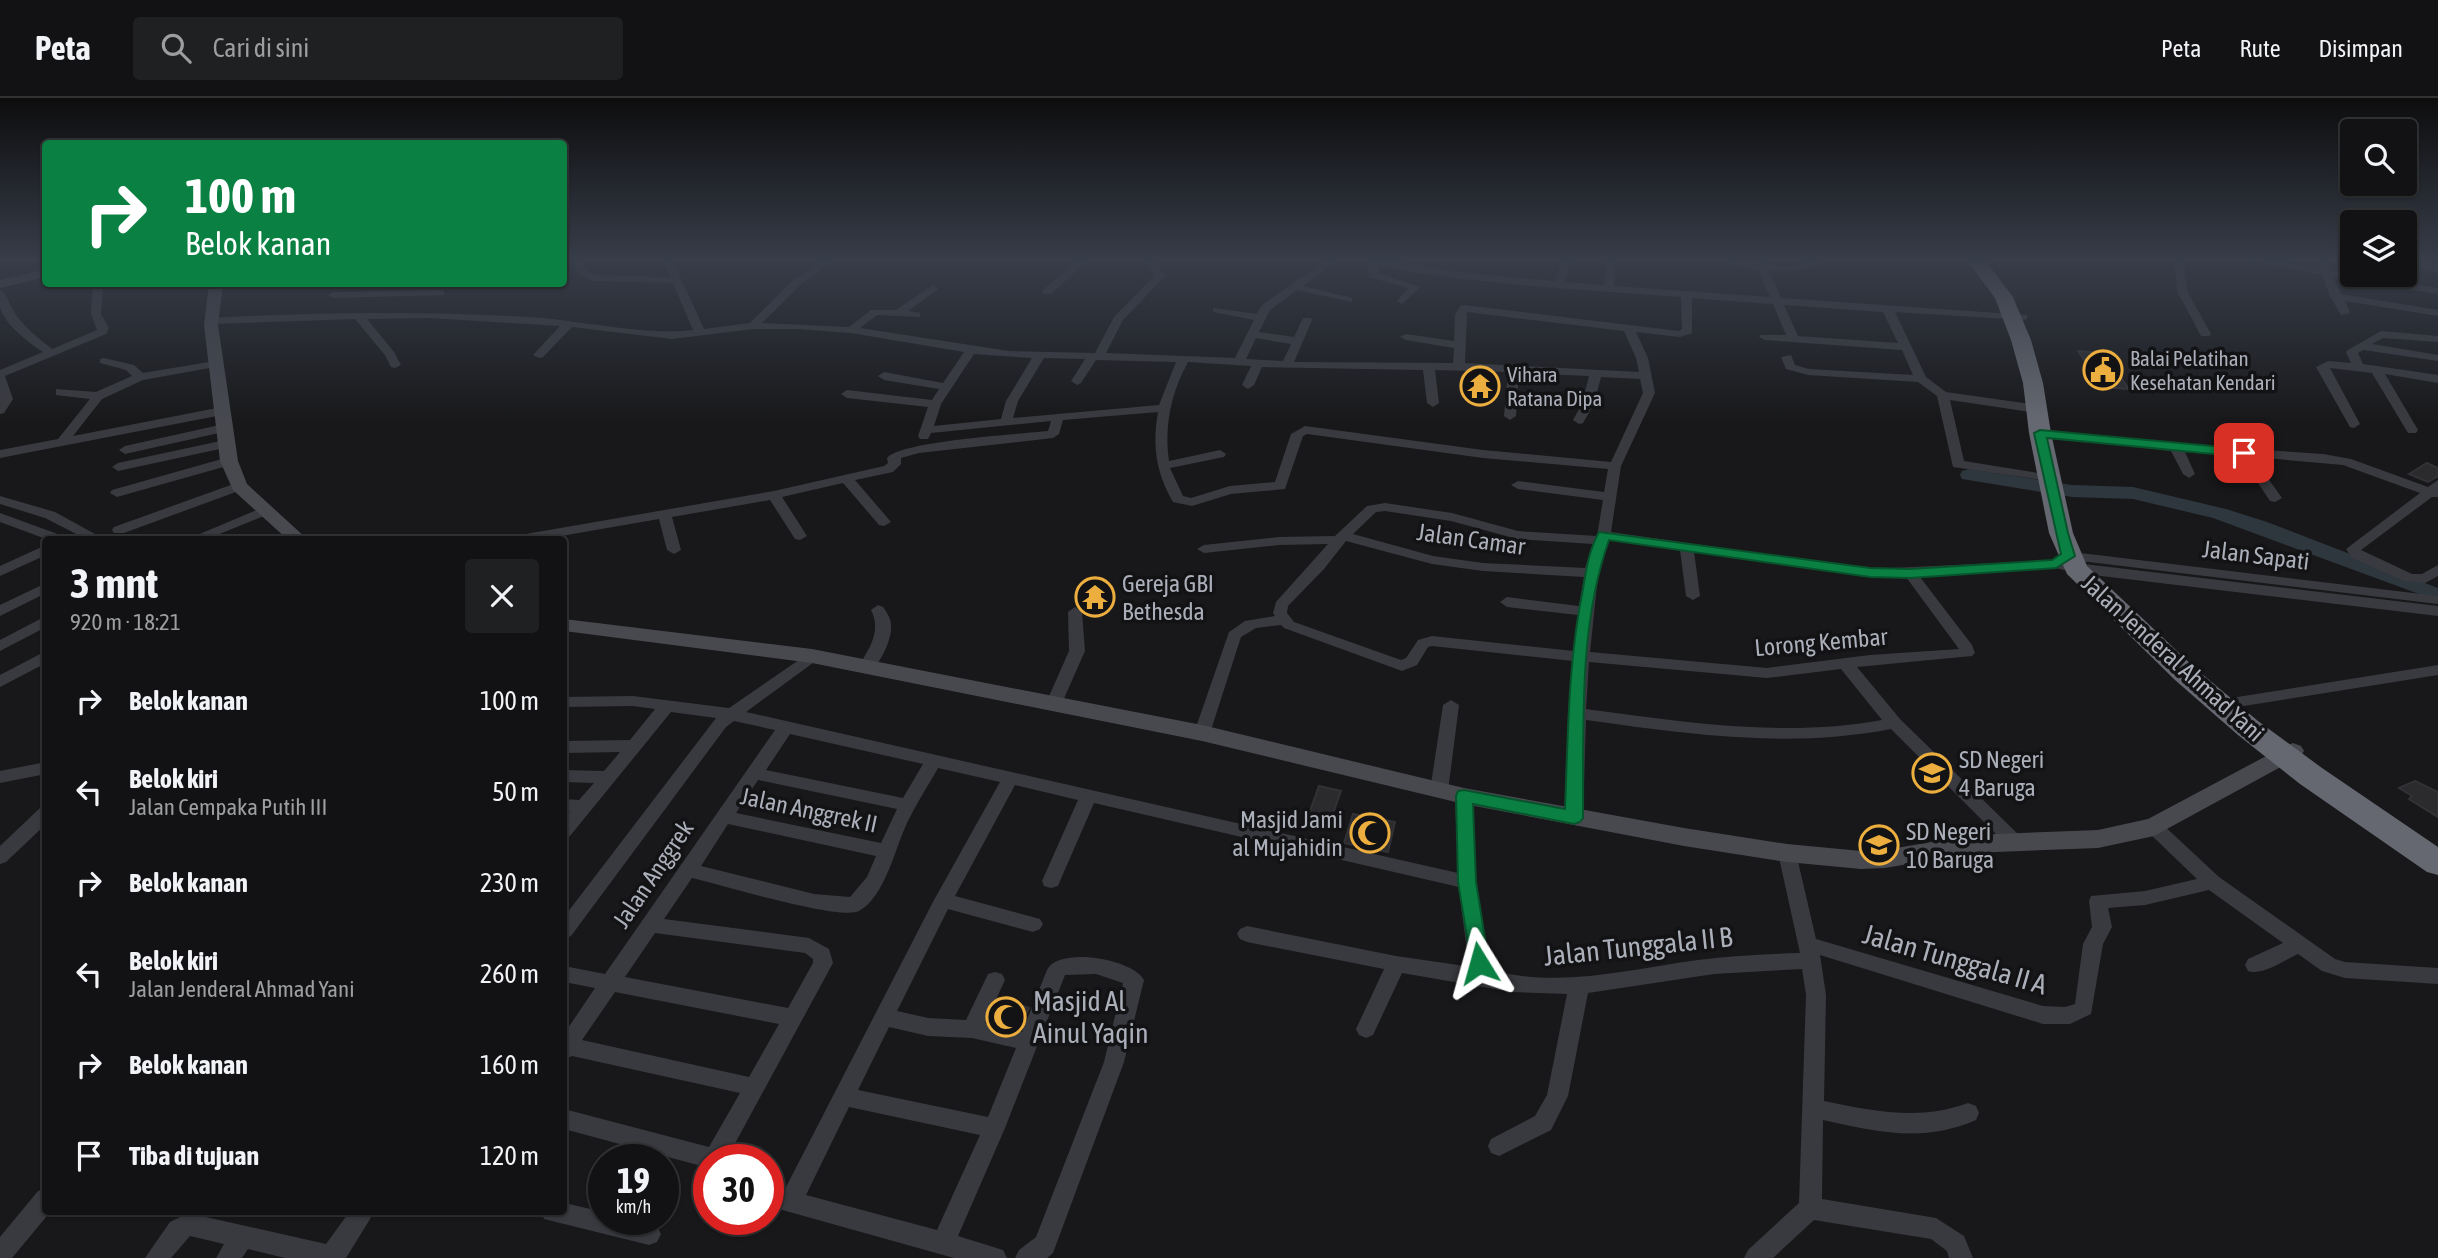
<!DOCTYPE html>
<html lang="id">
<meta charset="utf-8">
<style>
:root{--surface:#121214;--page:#1f2022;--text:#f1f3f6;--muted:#9c9ea0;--line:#313234}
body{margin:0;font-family:"Asap Condensed",sans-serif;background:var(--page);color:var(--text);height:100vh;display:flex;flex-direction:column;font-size:26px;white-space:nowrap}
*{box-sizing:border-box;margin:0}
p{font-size:23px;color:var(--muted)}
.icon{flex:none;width:38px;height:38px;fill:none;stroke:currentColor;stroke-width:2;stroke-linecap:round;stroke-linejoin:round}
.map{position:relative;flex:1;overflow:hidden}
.panel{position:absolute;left:42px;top:438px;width:525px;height:679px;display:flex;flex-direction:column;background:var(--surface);border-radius:7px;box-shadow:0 2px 5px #0004,0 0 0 2px var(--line)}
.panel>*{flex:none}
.banner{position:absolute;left:42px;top:42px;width:525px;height:147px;border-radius:7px;box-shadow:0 2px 5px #0004,0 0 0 2px var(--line);background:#0b8043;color:#fff;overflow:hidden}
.fabs{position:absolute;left:2340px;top:21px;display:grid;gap:14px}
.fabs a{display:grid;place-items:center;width:77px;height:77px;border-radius:7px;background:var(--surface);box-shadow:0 2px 5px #0004,0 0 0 2px var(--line);font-size:35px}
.speed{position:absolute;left:588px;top:1046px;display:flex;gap:14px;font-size:35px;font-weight:700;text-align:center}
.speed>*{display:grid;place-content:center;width:91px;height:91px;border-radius:50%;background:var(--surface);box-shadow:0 2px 5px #0004,0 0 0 2px var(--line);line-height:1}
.speed small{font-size:18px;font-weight:400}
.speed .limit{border:10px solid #d22;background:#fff;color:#111}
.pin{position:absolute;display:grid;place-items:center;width:60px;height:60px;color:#fff;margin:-30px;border-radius:14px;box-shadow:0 4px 10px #0006}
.me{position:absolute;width:77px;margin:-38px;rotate:352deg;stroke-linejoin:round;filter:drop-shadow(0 0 5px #0008)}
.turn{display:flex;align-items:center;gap:24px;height:147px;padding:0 28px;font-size:32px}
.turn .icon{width:91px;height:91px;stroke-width:2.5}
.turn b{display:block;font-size:49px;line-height:60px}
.round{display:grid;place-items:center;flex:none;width:74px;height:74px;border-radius:7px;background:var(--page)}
.overview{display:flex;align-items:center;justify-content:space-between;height:119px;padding:0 28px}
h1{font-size:42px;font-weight:700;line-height:52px}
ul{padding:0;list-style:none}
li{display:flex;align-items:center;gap:21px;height:91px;padding:0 28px}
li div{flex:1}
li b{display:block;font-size:26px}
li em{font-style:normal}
header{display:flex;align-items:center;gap:42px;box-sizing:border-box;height:98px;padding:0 35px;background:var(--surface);border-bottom:2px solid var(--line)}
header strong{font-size:33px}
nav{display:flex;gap:38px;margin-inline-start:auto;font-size:24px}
.search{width:490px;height:63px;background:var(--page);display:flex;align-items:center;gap:18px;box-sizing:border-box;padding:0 24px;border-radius:7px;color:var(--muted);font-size:26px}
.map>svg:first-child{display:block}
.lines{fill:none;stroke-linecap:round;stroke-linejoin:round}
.river{fill:#2e373e;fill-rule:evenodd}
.building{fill:#2b2b2e;stroke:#323236;stroke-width:2}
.street{fill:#393a3f;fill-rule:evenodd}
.secondary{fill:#47494f;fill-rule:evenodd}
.highway{fill:#656870;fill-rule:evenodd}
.route{fill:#0b8043;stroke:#07532c;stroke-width:2}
.labels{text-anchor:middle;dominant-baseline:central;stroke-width:7;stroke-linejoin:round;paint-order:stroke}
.far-poi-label{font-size:21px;fill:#abafb9;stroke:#131315;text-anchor:start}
.street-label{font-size:24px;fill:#abafb9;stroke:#131315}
.poi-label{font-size:24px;fill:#abafb9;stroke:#131315;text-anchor:start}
.near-street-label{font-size:28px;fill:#abafb9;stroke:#131315}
.near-poi-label{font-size:28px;fill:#abafb9;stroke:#131315;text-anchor:start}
</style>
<header>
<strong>Peta</strong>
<div class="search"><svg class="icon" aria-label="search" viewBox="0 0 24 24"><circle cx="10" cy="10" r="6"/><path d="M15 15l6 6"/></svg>Cari di sini</div>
<nav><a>Peta</a><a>Rute</a><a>Disimpan</a></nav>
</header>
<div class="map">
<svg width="2438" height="1160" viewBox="0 0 2438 1160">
<rect width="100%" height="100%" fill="#18181a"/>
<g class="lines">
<polygon class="river" points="1969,371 2072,387 2133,389 2226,411 2267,424 2438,490 2438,503 2213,420 2133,401 2072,399 1962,381 1960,377 1962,373"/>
</g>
<g class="building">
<polygon points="2078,253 2103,255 2129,291 2103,289"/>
<polygon points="2427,365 2438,370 2438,378 2428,384 2409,376"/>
<polygon points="1110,491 1113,503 1079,508 1076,496"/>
<polygon points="2415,683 2438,694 2438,719 2409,701 2412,698 2399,690"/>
<polygon points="1319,688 1341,693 1331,721 1309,716"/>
<polygon points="1353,716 1395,724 1388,754 1344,745"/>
<polygon points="1005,902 1029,910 1018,930 992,924 994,921 990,919 996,908 1001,909"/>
</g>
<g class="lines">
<g class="street">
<path d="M571,161H581L588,173L596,177L670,179L662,161H672L704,231L750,225L792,183L823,161H835L800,187L762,225L849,229L871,212H896L933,187L938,190L937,192L908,213L920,215V219L877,217L860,230L1009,253L1095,255L1114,219L1155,177L1146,166L1132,161H1151L1166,177L1123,222L1106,255L1235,260L1254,222L1213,214V210L1257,216L1261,208L1327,161H1339L1303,188L1352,200V204L1297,192L1270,212L1259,234L1294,239L1303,220H1311L1312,222L1294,264L1453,265L1454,250L1406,242L1400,239L1406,236L1454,243L1455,217L1460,208L1464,207L1679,233L1682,231L1681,199C1580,191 1478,187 1378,168V175L1420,189L1402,206L1397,203L1408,190L1369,179L1368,166L1354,161H1376L1465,175L1555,183L1562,161H1572L1565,184L1604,187L1606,163L1615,161L1614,188L1770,199L1758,172L1723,165V161L1788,168L1809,164L1808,161H1818L1819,166C1805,174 1785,174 1769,173L1781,200L2027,217V221L2023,222L1895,214L1926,279L1946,294L2038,307L2044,311L2038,315L1950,302L1964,363L2051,377L2058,381L2056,384L1953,369L1937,298L1918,284L1808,277L1786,271L1781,259L1791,257L1795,267L1809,271L1913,277L1902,252L1765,242L1759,239L1761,237H1786L1773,206L1692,200V235L1680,239L1636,234L1648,260L1655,295L1621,368L1611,434L1870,471L2058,462L2059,458L2068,454L2089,456L2438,498V506L2089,464H2067L2438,508V518L2076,475L2056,470L1920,479L1972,547L1975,555L1972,558L1857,569L1900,621L2020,738L2023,743L2020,748H2008L1891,631C1788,651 1688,636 1586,622L1583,720L1580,725H1568L1565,720L1568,615L1573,563L1432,548L1428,549L1417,567L1402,573L1284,530L1281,527L1256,530L1241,539L1210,635L1202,641L1196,639L1194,635L1229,534L1245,523L1275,518L1273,515L1276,504L1328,446L1279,447L1204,455L1197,451L1204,447L1279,439L1335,438L1367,408L1385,405L1452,415L1518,433L1597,438L1603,402L1518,391L1511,387L1518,383L1604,394L1608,371L1483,360L1307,336L1303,338L1285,391L1231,396L1192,408L1173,404C1156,375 1152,348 1158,314L1063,322L1059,336L1053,340L919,355L901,360V366L893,374L855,382L891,424L884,428L879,427L843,385L782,399L807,438L800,442L795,441L770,402L672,419L681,452L674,456L667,452L659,421L544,441H513L520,437L774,393L884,368L888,365L887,360C900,343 1020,336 1048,333L1051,323L931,335L928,341H920L918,338L928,309L847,300L841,296L847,292L932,302L939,291L884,282L878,278L884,274L943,285L964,254L851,235L798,231H753L672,241L572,229L543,259L539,260L533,257L560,228L429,220L367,221L394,254L401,267L395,270L391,269L385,257L355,221L211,226L206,223L211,220C318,214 423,213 529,219C580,222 645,238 693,232L673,185L594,183L580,177ZM1784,207L1883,214L1898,245L1798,238ZM1467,214L1624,233L1636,260L1639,274L1465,265ZM1256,240L1291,246L1283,263L1246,261ZM974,256L1032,260L1006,303L1001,321L934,328L941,306ZM1044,260L1085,261L1071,283L1077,287L1081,285L1096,262L1176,264L1159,307L1013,320L1018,303ZM1188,264L1251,268L1242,287L1248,291L1254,287L1262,269L1423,272L1427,305L1433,309L1439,305L1435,272L1508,274L1504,318L1510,322L1516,318L1519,275L1589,278L1582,306L1573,322L1579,326L1583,325L1594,306L1601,279L1640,281L1643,295L1611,364L1483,352L1305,328L1291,336L1275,384L1230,388L1191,400L1183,398L1170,370L1224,359L1226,356L1220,352L1169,363C1164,328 1171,295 1188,264ZM1385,413L1451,423L1517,441L1593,446L1585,470L1483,465L1433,458L1353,436L1376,414ZM1609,442L1680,452L1686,498L1693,502L1700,498L1694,454L1870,479H1906L1959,551L1870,557L1767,570L1590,554L1598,478ZM1346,443L1432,466L1483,473L1584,479L1579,508L1507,499L1500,504L1507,509L1578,517L1574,553L1432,538L1418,542L1406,560L1401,562L1294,524L1287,515L1288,508L1324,471ZM1589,564L1767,580L1841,571L1882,622C1784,640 1684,624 1586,611Z"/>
<polygon points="1079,161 1090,161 1051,196 1043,196 1043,192"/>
<polygon points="2174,161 2184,161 2187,193 2211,236 2209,238 2201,238 2177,193"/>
<polygon points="2238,161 2263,161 2319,170 2315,161 2325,161 2330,172 2438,190 2438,196 2333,179 2341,196 2438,212 2438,218 2345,203 2350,215 2341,217 2330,198 2322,177"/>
<path d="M93,186H103L101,216L109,230L106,236L5,278L13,301L4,315L0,316V272L43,254C28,244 5,227 0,209C0,204 0,197 0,192C7,196 8,203 12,210C21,227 37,239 52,251L97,232L91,216Z"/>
<polygon points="440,192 444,193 444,197 333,200 328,197 333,194"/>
<polygon points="2381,233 2438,238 2438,244 2383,240 2372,246 2438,257 2438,263 2363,252 2358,255 2363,266 2438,277 2438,285 2385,276 2418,332 2416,335 2408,335 2372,275 2330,270 2360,326 2354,330 2350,329 2316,269 2328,263 2351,265 2346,254 2348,252"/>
<polygon points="104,260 134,267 143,275 215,263 221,266 215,269 143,282 102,301 73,338 222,309 228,313 222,317 0,360 0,352 58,341 90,301 56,297 56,291 96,294 132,278 126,272 100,265 100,261"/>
<polygon points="224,326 230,330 228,333 125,356 119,352 125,348"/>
<polygon points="2040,331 2176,346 2323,356 2351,361 2428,389 2438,382 2438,399 2432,399 2361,452 2412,476 2422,476 2438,467 2438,478 2425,485 2404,483 2352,460 2346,451 2420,395 2343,367 2253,359 2282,400 2275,404 2270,403 2240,358 2185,354 2195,376 2189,380 2183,376 2171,353 2036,338 2036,332"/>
<polygon points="225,342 231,346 229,349 118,373 112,369 118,365"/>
<polygon points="229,359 235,363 234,366 117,399 110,395 112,392"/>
<polygon points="239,384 244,385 244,391 124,435 114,435 112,432 114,429"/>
<polygon points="0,398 55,414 104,441 86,441 45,420 0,406"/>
<polygon points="264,409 269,410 271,413 269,416 207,441 188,441"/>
<polygon points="0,415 63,438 65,441 46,441 0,424"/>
<polygon points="46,447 46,457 0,478 0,468"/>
<polygon points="46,485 46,495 0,518 0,507"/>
<path d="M878,507L883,509C888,516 892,522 891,531C891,543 878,572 866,575L858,570C869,550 882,534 871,512Z"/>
<polygon points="1075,509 1082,514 1085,553 1062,605 1054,610 1046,605 1069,553 1068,514"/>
<polygon points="46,518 46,529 0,553 0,542"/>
<polygon points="46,553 46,565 0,589 0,577"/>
<path d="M812,553L820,558L817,562L746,614L1458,775L1455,698L1458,694H1470L1473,698C1474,745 1472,834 1495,873C1562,890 1631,871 1698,862C1731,858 1766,856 1800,855L1778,755L1781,750L1787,748L1793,750L1796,755L1816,841L2043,908L2065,909L2075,906L2083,846L2092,829L2089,803L2091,798L2145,793L2197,781L2148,734L2145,729L2148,724H2160L2219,779L2335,861L2345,864L2438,870V886L2345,880L2322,873L2298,856C2284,862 2263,878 2248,873L2245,867L2248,861L2283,845L2209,792L2145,807L2108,810L2112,829L2103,846L2091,916L2070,926H2043L1820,857L1826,897L1824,1003C1873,1013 1920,1023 1968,1005L1976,1008L1979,1015L1976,1022C1923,1045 1877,1034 1823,1022L1822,1101L1936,1120L1964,1138L1973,1160H1949L1947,1153L1931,1141L1814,1122L1773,1160H1744L1748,1152L1799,1105L1806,897L1802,871L1714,876L1588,895L1568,998L1551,1032L1499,1058L1491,1055L1488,1048L1491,1041L1535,1018L1547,997L1567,896L1512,894L1402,875L1373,937L1366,940L1359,937L1356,931L1384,871L1247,844L1240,841L1237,836L1240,831L1247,828L1396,858L1472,869L1466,847L1459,789L1094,705L1060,783L1058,788L1051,790L1044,788L1042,783L1078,702L1015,687L955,798L1040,821L1043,826L1040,831L1033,834L948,811L897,913L928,920L966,922L988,876L995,874L1002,876L1005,882L985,925L1022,934L1047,872C1059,848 1133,861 1144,882L1124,964L1053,1155L1047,1160H1015L1019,1152L1036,1139L1104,964L1123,885L1096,876L1065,877L1005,1030L958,1138L1003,1152L1007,1160H954L768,1108V1086L785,1091L934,802L1000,684L938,670C928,688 916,706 907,725C895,750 885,799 859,813C840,823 719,786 692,780L664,821L809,840L829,851L833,865L726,1062H709V1070L564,1031V1011L709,1049L740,995L572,958L564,961V936L595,890L564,884V868L605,876L775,632L734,623L726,629L571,838L564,841V819L716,620L671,614L570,738L564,740V721L570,714L564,713V701L579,702L594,685L564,684V672L604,673L620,654L564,655V643L630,642L655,611L633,608L564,609V599L633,598L729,610ZM790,636L923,666L903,700L766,672ZM758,682L897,711L881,745L736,715ZM728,726L876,758L867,779L850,799L814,796L701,768ZM655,835L805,855L813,861V865L788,910L625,879ZM615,894L779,926L749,979L582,942ZM889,929L928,938L972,940L1016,950L988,1019L858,992ZM849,1009L980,1037L937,1132L806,1097Z"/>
<polygon points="2438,567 2438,577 2231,610 2223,605 2231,600"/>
<polygon points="1451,602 1459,607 1448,693 1445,697 1433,697 1430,693 1443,607"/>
<polygon points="46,664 46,676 0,685 0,673"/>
<polygon points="46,709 46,726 6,764 0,766 0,748 40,710"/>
<polygon points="46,1090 46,1113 51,1113 12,1160 0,1160 0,1139 38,1093"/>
<path d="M564,1105L604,1114V1122C623,1122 640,1121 657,1128L661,1136L657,1144L649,1147L544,1121L541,1113H564Z"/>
<polygon points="350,1113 375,1113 346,1160 285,1160 248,1151 242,1160 216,1160 224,1146 190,1138 171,1160 145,1160 170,1124 188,1115 326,1146"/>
</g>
<g class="secondary">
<polygon points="2404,161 2438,166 2438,174 2404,168"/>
<polygon points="46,171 46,179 0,190 0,182"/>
<polygon points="209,186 223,186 218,227 238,363 247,386 307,441 287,441 233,392 220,363 204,227"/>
<polygon points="564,521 812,551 1202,627 1464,690 1684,730 1787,746 1861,753 1885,752 1972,737 2098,732 2148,721 2285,648 2293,645 2301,648 2304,653 2301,658 2154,738 2098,750 1972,755 1885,770 1861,771 1787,764 1684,748 1464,706 1202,643 812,565 564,533"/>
</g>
<polygon class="highway" points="1966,161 1984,161 2013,199 2031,242 2043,285 2051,335 2073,435 2087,468 2195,570 2258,623 2322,670 2438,749 2438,777 2427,774 2300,686 2238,637 2175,582 2067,476 2049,435 2029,335 2023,285 2011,242 1995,200"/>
</g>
<linearGradient id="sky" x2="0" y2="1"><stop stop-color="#0d0d0e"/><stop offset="0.5" stop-color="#373d49"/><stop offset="1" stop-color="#373d49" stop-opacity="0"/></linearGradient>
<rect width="2438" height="324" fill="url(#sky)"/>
<path class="route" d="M2040,332L2244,351L2250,355L2244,359L2047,340L2068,435L2075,458L2056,470L1910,480L1870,479L1609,442C1578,529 1584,629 1583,720L1580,724L1574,726L1473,706L1476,784L1489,865L1486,870L1479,873L1472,870L1458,784L1456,698L1458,693L1464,692L1565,711C1568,638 1568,563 1583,491C1586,472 1589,452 1599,434L1870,470L1910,471L2052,462L2061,456L2034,335Z"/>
<defs>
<g id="civic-ring" transform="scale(2.0125)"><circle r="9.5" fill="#131315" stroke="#ecae3e" stroke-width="1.5"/><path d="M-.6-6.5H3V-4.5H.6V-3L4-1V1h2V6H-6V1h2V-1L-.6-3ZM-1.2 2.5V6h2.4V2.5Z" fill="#ecae3e"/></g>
<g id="temple-ring" transform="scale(2.0125)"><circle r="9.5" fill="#131315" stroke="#ecae3e" stroke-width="1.5"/><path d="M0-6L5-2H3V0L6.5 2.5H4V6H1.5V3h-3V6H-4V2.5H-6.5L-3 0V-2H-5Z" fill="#ecae3e"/></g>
<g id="school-ring" transform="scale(2.0125)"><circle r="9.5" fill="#131315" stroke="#ecae3e" stroke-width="1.5"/><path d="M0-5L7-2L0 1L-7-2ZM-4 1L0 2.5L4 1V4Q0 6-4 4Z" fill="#ecae3e"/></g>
<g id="mosque-ring" transform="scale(2.0125)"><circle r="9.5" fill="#131315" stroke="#ecae3e" stroke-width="1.5"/><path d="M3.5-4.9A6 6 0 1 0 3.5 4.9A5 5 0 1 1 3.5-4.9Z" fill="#ecae3e"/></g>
</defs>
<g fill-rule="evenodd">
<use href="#civic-ring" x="2103" y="272"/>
<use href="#temple-ring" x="1480" y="288"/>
<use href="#temple-ring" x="1095" y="499"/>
<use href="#school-ring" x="1932" y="675"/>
<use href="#mosque-ring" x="1370" y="735"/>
<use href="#school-ring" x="1879" y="747"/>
<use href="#mosque-ring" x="1006" y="919"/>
</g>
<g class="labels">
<g class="far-poi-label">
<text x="2130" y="260">Balai Pelatihan<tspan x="2130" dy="24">Kesehatan Kendari</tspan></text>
<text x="1507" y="276">Vihara<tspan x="1507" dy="24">Ratana Dipa</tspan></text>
</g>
<g class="street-label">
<text transform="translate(1471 441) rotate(8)">Jalan Camar</text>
<text transform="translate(2256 457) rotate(7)">Jalan Sapati</text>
<text transform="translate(1821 544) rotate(-5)">Lorong Kembar</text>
<text transform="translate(2173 560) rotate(42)">Jalan Jenderal Ahmad Yani</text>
<text transform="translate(809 712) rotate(12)">Jalan Anggrek II</text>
<text transform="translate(653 776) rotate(-56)">Jalan Anggrek</text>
</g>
<g class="poi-label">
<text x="1122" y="485">Gereja GBI<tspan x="1122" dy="28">Bethesda</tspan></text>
<text x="1959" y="661">SD Negeri<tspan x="1959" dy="28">4 Baruga</tspan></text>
<text x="1343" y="721" text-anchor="end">Masjid Jami<tspan x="1343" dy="28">al Mujahidin</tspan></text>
<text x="1906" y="733">SD Negeri<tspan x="1906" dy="28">10 Baruga</tspan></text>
</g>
<g class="near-street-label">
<text transform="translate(1638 848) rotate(-6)">Jalan Tunggala II B</text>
<text transform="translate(1955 861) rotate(16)">Jalan Tunggala II A</text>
</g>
<g class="near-poi-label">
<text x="1033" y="903">Masjid Al<tspan x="1033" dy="32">Ainul Yaqin</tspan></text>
</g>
</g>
</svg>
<div class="fabs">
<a><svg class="icon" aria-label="search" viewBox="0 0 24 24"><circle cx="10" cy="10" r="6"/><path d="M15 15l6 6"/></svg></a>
<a><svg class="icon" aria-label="layers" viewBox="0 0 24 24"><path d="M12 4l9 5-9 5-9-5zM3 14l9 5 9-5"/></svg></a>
</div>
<div class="speed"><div>19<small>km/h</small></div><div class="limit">30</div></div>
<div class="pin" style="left:2244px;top:355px;background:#d93025"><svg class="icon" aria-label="arrive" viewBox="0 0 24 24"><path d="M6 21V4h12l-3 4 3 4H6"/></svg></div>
<svg class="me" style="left:1479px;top:865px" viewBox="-20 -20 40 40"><path d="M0-17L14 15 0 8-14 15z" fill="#0b8043" stroke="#fff" stroke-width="4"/></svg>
<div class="banner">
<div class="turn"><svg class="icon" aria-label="right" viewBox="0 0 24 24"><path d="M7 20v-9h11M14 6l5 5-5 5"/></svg><div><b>100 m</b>Belok kanan</div></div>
</div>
<section class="panel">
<div class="overview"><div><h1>3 mnt</h1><p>920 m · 18:21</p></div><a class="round"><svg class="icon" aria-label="close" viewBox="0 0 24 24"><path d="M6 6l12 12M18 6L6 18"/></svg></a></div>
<ul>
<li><svg class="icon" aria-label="right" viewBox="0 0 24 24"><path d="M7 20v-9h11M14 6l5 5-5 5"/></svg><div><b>Belok kanan</b></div><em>100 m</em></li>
<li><svg class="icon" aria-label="left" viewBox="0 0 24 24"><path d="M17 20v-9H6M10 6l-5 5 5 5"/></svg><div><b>Belok kiri</b><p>Jalan Cempaka Putih III</p></div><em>50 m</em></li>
<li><svg class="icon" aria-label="right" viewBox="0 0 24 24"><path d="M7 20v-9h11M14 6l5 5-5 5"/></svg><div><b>Belok kanan</b></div><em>230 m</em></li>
<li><svg class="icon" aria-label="left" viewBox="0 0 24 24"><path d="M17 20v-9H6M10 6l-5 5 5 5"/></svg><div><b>Belok kiri</b><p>Jalan Jenderal Ahmad Yani</p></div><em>260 m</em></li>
<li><svg class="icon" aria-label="right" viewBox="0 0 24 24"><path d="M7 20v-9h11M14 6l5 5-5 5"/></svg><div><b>Belok kanan</b></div><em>160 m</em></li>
<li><svg class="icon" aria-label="arrive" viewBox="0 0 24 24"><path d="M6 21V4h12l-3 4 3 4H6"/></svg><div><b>Tiba di tujuan</b></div><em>120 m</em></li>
</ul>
</section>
</div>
